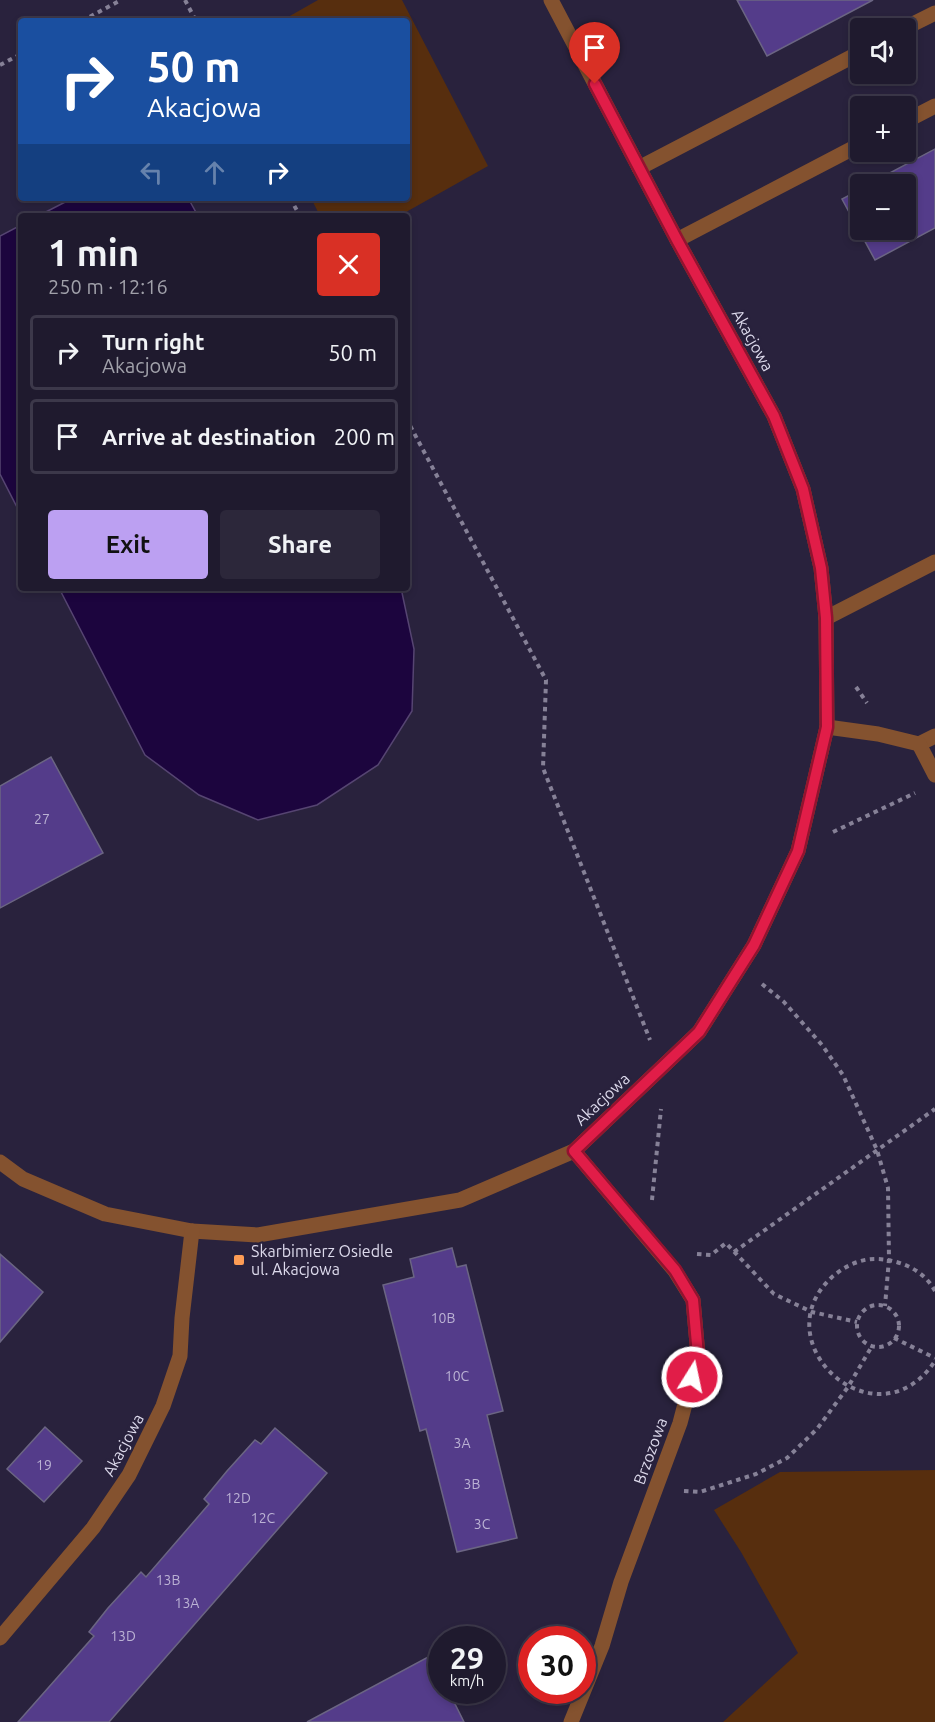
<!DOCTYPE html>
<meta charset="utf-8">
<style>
:root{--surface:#1f1a2e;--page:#2c273a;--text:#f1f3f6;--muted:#a1a1aa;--line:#3c384a;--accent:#bca0f2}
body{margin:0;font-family:Ubuntu,sans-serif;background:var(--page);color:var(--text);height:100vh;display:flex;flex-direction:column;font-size:22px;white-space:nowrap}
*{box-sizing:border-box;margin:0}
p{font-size:20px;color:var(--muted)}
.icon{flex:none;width:33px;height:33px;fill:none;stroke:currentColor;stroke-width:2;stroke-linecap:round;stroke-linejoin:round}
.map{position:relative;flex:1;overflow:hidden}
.sheet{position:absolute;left:18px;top:213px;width:392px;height:378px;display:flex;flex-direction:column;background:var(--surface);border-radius:6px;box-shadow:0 3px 9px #0003,0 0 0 2px var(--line)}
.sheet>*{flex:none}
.guide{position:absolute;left:18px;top:18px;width:392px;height:183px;border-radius:6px;box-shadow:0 3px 9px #0003,0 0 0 2px var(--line);background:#1a4fa0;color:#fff;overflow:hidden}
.tools{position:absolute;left:850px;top:18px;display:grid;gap:12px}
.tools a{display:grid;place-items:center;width:66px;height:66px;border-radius:6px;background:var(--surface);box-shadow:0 3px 9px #0003,0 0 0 2px var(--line);font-size:30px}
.speed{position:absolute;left:428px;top:1626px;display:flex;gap:12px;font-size:30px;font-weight:700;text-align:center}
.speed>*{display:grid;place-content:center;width:78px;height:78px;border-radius:50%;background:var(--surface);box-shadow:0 3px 9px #0003,0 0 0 2px var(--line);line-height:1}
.speed small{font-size:15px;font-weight:400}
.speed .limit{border:9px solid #d22;background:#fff;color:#111}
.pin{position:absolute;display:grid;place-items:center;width:51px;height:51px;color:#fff;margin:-62px -26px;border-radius:50% 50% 50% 0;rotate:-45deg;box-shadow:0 0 6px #0007}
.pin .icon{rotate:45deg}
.me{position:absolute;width:66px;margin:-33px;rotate:10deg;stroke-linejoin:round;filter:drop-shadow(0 0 4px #0008)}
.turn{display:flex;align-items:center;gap:21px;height:126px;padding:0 30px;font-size:27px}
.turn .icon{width:78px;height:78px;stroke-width:2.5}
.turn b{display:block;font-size:42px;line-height:51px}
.lanes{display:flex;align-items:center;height:57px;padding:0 30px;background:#0003;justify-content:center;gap:30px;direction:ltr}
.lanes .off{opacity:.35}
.round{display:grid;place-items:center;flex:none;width:63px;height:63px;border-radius:6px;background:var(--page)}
.head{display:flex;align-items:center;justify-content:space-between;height:102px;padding:0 30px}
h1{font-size:36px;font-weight:700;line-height:45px}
.button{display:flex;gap:12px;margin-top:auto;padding:12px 30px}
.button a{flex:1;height:69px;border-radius:6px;background:var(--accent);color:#111;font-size:24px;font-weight:700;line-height:69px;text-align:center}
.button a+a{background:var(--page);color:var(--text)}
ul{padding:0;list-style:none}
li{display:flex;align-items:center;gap:18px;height:75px;margin:0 12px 9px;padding:0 18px;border:3px solid var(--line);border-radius:6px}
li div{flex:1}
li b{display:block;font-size:22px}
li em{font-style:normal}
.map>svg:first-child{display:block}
.green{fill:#572e0e}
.water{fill:#1c053e;stroke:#564572;stroke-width:1.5}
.building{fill:#543c8a;stroke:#6b6583;stroke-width:1.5}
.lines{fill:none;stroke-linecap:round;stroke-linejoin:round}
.path{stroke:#868197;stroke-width:4;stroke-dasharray:4.5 4.5;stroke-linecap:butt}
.lane{stroke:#84522f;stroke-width:15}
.street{stroke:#84522f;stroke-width:15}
.route-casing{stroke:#92132f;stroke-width:15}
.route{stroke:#e11d48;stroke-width:10}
.poi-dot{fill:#fd9c55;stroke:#29223d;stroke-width:2}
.labels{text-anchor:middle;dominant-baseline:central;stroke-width:4.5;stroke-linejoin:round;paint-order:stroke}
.number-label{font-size:14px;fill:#bbb2d4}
.street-label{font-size:16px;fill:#dddaec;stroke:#29223d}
.poi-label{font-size:16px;fill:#dddaec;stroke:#29223d;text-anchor:start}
</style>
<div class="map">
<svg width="935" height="1722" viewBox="0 0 935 1722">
<rect width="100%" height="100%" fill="#29223d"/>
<g class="green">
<polygon points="318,0 402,0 488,166 399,216 320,216 311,198 406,198 406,21 281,21"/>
<polygon points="935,1470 935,1722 723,1722 798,1653 741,1552 714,1510 780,1472"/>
</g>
<g class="water">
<polygon points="73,198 188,198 198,216 38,216"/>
<polygon points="21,225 21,515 0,474 0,236"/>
<polygon points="59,588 401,588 414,649 412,711 378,765 317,805 258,820 199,795 145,755"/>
</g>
<g class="building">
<polygon points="737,0 873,0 767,56"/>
<polygon points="935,149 935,228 875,260 842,199 861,189 861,230 906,230 906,184 869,184"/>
<polygon points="51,757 103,853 0,908 0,786"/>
<polygon points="452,1248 457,1267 466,1265 503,1411 487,1415 517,1538 457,1552 426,1429 420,1431 383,1285 414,1277 410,1259"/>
<polygon points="0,1254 43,1292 0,1342"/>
<polygon points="45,1427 82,1461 44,1502 7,1469"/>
<polygon points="275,1428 327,1473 109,1722 18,1722 94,1636 89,1632 108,1608 141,1572 146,1577 209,1504 204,1499 227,1471 255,1440 261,1444"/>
<polygon points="430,1656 441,1678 441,1690 448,1690 464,1722 307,1722"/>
</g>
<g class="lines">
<g class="path">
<polyline points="185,0 196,21"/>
<polyline points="82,21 121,0"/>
<polyline points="0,65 21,54"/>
<polyline points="290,198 300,216"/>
<polyline points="406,418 546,680 543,768 650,1040"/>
<polyline points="856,687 867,703"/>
<polyline points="833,832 915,793"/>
<polyline points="762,984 784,1002 822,1045 843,1075 877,1150 888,1188 889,1259 885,1306"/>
<polyline points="652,1200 661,1109"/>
<polyline points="734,1252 935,1109"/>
<polyline points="697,1254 711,1255 726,1243 774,1294 812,1312 857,1322"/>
<path d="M935,1291C924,1270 900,1260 878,1259C861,1258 845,1266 832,1277C760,1343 877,1448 935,1361"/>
<circle cx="878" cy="1326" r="21"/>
<polyline points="894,1338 935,1358"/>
<polyline points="684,1491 700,1492 756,1474 787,1458 817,1429 848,1387 872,1346"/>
</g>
<g class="lane">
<polyline points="905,28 935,13"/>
<polyline points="906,121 935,106"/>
<polyline points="639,168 861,52"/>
<polyline points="677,240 861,144"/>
<polyline points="826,618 935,562"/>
<polyline points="919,744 935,736"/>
</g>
<g class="street">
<polyline points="827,727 878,734 919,744 935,775"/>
<polyline points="0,1162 23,1179 105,1214 192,1231 258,1235 460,1200 574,1151 699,1032 754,945 798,851 827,727 826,618 821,568 803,489 774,416 677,240 551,0"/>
<polyline points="0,1638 93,1528 129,1475 163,1406 180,1356 182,1318 192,1231"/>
<polyline points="571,1722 602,1646 621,1582 680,1423 698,1355 693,1300 675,1271 574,1151"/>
</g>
</g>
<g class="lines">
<g class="route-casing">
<polyline id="route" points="595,84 677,240 774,416 803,489 821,568 826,618 827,727 798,851 754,945 699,1032 574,1151 675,1270 693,1300 698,1355 692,1377"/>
</g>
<use href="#route" class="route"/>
</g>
<rect class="poi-dot" x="233" y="1254" width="12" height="12" rx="3"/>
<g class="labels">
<g class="number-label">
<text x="42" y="819">27</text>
<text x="443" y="1318">10B</text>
<text x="457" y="1376">10C</text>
<text x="462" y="1443">3A</text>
<text x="44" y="1465">19</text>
<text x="472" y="1484">3B</text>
<text x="238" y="1498">12D</text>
<text x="263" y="1518">12C</text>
<text x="482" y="1524">3C</text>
<text x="168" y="1580">13B</text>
<text x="187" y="1603">13A</text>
<text x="123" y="1636">13D</text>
</g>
<g class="street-label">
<text transform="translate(753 340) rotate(61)">Akacjowa</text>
<text transform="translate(602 1099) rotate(-43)">Akacjowa</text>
<text transform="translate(123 1445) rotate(-62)">Akacjowa</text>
<text transform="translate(650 1451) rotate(-70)">Brzozowa</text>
</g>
<g class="poi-label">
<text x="251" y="1251">Skarbimierz Osiedle<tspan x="251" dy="18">ul. Akacjowa</tspan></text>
</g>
</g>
</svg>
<div class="tools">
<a><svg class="icon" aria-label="sound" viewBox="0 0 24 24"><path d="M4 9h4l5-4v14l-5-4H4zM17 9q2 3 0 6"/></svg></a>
<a>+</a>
<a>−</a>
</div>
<div class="speed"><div>29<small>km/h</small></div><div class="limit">30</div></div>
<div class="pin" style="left:595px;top:84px;background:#d93025"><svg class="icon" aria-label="arrive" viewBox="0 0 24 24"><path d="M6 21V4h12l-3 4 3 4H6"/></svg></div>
<svg class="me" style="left:692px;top:1377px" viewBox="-20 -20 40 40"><circle r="17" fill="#e11d48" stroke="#fff" stroke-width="3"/><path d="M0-11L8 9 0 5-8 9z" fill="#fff"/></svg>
<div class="guide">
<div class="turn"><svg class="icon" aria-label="right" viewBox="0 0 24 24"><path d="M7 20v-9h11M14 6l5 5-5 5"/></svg><div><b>50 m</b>Akacjowa</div></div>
<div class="lanes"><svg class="icon off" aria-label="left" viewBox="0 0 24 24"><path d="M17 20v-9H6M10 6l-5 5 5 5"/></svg><svg class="icon off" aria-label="ahead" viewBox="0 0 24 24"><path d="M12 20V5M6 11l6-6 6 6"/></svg><svg class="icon" aria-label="right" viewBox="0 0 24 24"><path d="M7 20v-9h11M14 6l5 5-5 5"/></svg></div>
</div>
<section class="sheet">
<div class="head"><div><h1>1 min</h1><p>250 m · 12:16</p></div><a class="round" style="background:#d93025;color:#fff"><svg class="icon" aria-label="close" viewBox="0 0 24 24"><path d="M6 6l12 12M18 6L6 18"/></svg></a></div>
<ul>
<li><svg class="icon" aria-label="right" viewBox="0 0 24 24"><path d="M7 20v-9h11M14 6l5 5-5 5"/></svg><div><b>Turn right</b><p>Akacjowa</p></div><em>50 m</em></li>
<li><svg class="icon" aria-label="arrive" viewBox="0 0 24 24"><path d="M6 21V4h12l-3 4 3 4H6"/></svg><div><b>Arrive at destination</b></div><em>200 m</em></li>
</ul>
<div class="button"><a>Exit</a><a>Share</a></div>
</section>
</div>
